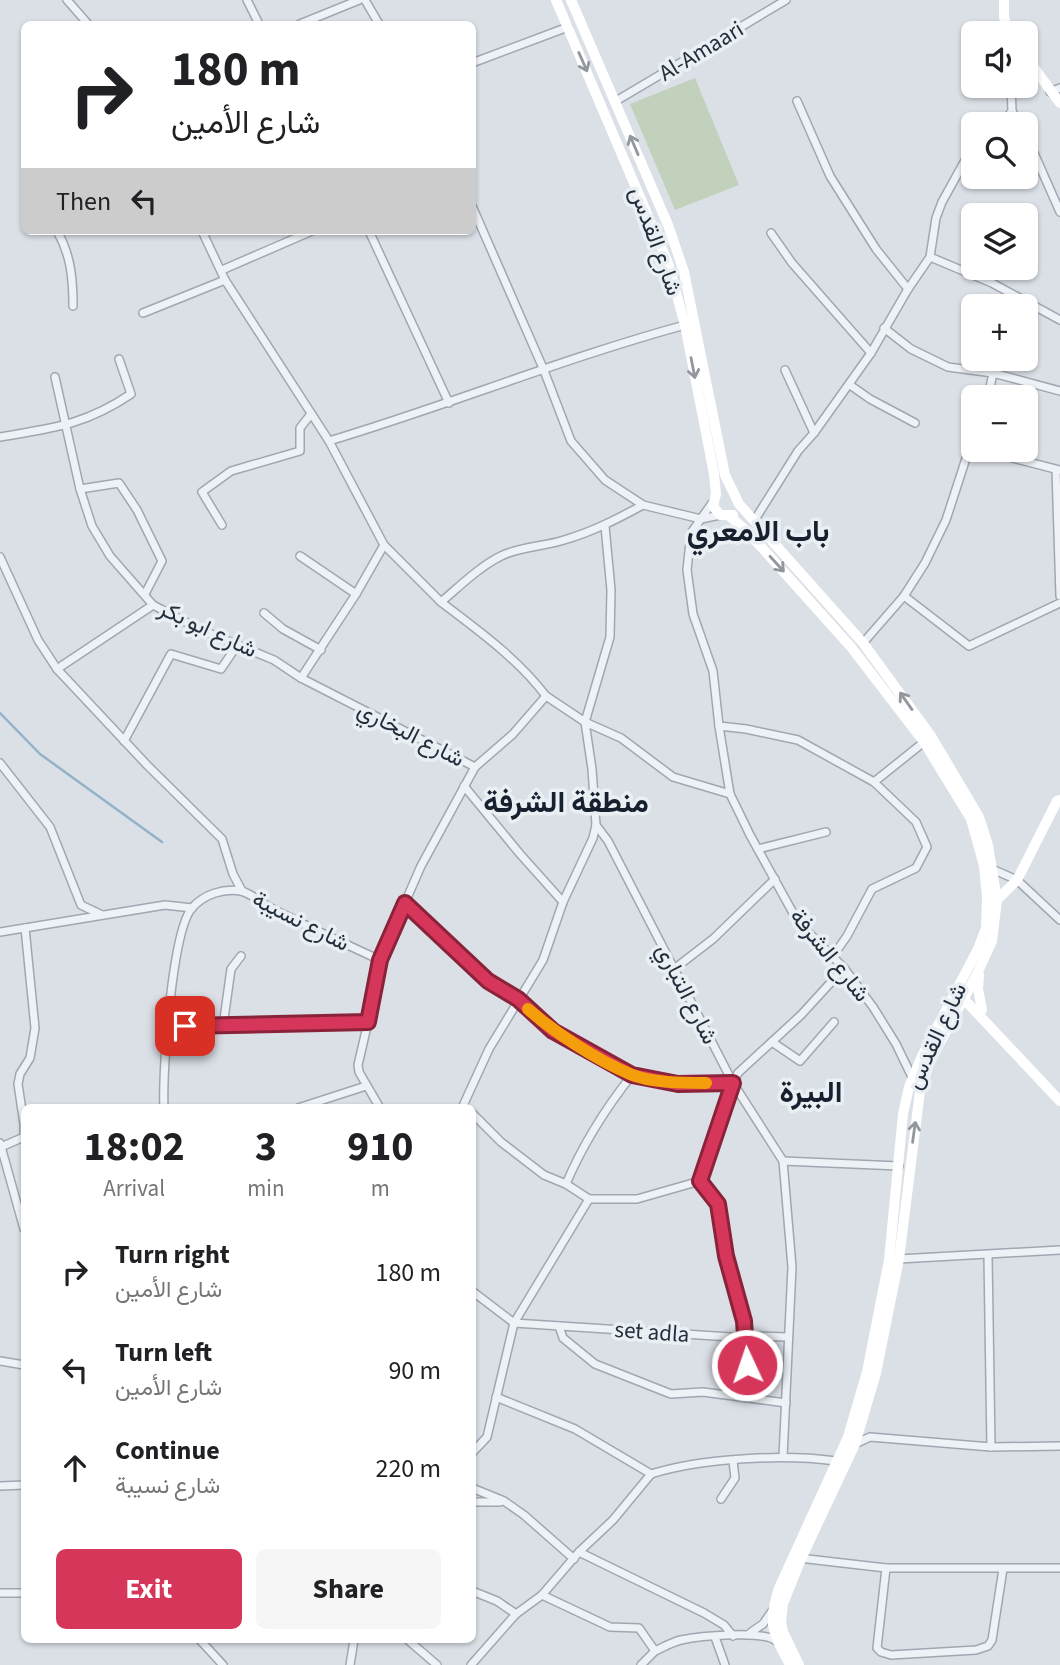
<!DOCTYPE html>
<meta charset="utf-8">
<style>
:root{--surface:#fff;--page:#f6f6f6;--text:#202124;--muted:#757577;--accent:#d53659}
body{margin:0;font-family:"Source Sans 3",Vazirmatn,sans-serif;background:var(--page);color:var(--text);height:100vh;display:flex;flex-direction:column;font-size:26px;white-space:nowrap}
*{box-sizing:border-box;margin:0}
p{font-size:23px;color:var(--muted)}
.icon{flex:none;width:38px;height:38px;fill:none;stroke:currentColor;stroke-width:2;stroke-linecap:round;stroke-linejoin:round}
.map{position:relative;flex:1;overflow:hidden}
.drawer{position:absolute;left:21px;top:1104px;width:455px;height:539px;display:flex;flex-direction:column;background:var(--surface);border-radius:10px;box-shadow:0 2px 5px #0004}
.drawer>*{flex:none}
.banner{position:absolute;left:21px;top:21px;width:455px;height:214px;border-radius:10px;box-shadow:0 2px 5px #0004;background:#fff;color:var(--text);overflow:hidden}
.fabs{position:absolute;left:961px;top:21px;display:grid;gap:14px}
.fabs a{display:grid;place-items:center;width:77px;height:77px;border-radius:10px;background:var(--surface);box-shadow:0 2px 5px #0004;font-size:35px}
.pin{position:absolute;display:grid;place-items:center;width:60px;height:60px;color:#fff;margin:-30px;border-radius:14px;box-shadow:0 4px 10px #0006}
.me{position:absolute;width:77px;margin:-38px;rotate:357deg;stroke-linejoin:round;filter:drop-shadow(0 0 5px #0008)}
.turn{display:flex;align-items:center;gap:24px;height:147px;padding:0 35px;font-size:32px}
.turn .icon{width:91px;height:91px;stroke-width:2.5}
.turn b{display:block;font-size:49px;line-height:60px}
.then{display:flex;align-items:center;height:66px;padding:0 35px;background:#0003;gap:14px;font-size:26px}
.eta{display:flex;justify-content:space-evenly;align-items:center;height:119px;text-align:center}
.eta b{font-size:42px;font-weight:700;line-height:49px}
.primary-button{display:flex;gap:14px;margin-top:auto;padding:14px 35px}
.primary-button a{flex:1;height:80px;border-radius:10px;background:var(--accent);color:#fff;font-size:28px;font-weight:700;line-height:80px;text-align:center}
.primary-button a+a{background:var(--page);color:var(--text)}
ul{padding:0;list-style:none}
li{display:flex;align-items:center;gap:21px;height:98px;padding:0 35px}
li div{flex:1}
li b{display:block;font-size:26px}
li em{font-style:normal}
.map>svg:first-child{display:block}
.grass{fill:#c2d1bc}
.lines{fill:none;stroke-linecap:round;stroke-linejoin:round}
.stream{stroke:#93b1c9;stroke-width:2.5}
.street-casing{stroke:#a0a7b1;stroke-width:10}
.street{stroke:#eef1f5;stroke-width:7}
.secondary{stroke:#fff;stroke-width:10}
.oneway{stroke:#92979e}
.route-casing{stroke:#8a233a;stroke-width:18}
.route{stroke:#d53659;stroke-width:12}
.slow{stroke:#f59e0b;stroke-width:12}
.labels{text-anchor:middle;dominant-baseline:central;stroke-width:7;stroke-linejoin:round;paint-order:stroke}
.street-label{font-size:23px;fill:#242f3d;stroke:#eaeff4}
.district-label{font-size:30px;font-weight:bold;fill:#17202e;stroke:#eaeff4}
</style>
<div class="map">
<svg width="1060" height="1665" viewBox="0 0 1060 1665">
<rect width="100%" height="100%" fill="#dbe0e7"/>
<polygon class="grass" points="695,78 739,185 675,210 630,104"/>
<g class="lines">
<polyline class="stream" points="0,713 40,754 162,842"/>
<g class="street-casing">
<g id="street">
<polyline points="67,0 88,24"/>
<polyline points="247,0 259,24"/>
<polyline points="365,0 379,24"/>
<polyline points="300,24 359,0"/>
<polyline points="472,63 568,27"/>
<polyline points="1050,92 1060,88"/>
<polyline points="616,101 786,0"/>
<polyline points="797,101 830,176 876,249 908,289 930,257"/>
<polyline points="1012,111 1019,124"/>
<polyline points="1002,124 1012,111 1011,86"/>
<polyline points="1026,135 1060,212"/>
<polyline points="973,146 942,202 936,218 930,257 992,283 1060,320"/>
<polyline points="472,206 543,368 571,441 605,480 643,505 701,519 720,515"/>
<path d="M57,231C71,255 73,279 73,306"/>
<path d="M202,231L225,280L329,441L384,545L441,602C460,586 479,567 501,556C521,546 543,547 564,540C592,532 617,519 643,505"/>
<polyline points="369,231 449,403"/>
<polyline points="771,233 792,263 871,353"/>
<polyline points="222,270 312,231"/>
<polyline points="143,313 225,280"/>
<polyline points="884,328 911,349 948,367 993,373"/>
<polyline points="785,370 814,433"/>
<polyline points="55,377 80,489 92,526 110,556 153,605 199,629 274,660 301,678 356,594 384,545"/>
<polyline points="850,385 870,399 915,423"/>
<polyline points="988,397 993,373 1060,391"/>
<path d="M0,437C53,428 85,425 131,394L119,359"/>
<path d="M329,441C449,405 564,358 685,325"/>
<polyline points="973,447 970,446 946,520 925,563 904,596 969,646 1060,603"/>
<polyline points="982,450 1059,470"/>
<polyline points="1056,470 1060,596"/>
<polyline points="80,489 119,483 137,510 162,561 145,594"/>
<polyline points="712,503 691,533 687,570 693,614 713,671 719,726 730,794 750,835 798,922 844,968 873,1007 896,1044 912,1077"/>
<polyline points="754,521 798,451 814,433 871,353 908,289"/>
<polyline points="222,525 202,492 231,471 300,451 300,428 311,414"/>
<polyline points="300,556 356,594"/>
<polyline points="0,557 38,640 57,669 147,765 222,839 233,874 242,891"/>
<path d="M441,602C479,631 517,658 546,696"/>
<polyline points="264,613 283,629 321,650"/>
<polyline points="863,643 904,596"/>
<polyline points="57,669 153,605"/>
<polyline points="301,678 475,767 513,734 546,696 585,722 610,637 611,590 605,526"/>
<polyline points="585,722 621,738 673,777 730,794"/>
<polyline points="719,726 746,729 798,740 874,782 916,822 927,847 916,868 872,889 847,936 833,956"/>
<polyline points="124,741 171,654 221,669 238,644"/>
<polyline points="0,763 50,827 81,905 102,915"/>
<polyline points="874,782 924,742"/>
<polyline points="464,786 520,854 563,902"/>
<polyline points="596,825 608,841 733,1083 783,1161 792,1267 783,1457"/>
<polyline points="758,849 826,832"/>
<polyline points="992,869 1017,880 1060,920"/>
<polyline points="405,903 488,981 518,999 553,1031 632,1075 678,1084 733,1083"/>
<polyline points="0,932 165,905 192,908"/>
<polyline points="674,969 713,939 775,879"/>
<polyline points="368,1022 358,1065 359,1072 380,1108"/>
<polyline points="223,1026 231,969 241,956"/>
<polyline points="166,1027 368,1022 380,960 421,866 475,767"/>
<polyline points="772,1042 800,1061 834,1022"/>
<path d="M164,1108C162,1073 172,931 192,908C204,894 224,888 241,891C250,893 261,902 269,907C306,926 343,943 380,960"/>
<polyline points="298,1108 366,1086"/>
<polyline points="462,1108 489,1049 543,960 563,902 593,838 596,825 592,769 585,722"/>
<polyline points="472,1113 501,1142 544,1175 566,1184 589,1199 637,1199 700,1181 728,1095 738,1073 801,1015 844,968"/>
<polyline points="24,1124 18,1084 20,1074 30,1058 35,1028 25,928"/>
<polyline points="0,1143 24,1229"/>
<polyline points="1,1147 24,1137 24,1127"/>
<polyline points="783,1161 899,1166"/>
<polyline points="700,1181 718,1204 726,1256 744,1321 747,1398"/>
<path d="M566,1184C583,1144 605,1109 632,1075"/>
<polyline points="988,1256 991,1447"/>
<polyline points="899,1259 1060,1250"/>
<polyline points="472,1291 514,1323"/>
<polyline points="514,1323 746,1338 755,1336 788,1337"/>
<polyline points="559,1326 563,1338 595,1364 671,1394 703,1392 786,1403"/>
<polyline points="0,1361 24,1365"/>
<polyline points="496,1397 575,1429 651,1474"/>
<polyline points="855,1444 870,1437 991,1447 1060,1446"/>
<polyline points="472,1453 487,1437 514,1323 589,1199"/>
<path d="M651,1474C702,1458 783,1454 836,1461"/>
<polyline points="0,1486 24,1485"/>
<polyline points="472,1488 504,1501 524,1515 574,1559"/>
<polyline points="721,1499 735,1478 733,1461"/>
<polyline points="472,1502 500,1502"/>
<polyline points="579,1552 704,1613 724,1625 733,1636"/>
<polyline points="799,1558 886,1568 1060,1568"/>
<polyline points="886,1568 877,1648 881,1652 891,1655 976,1650 988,1646 992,1640 1003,1569"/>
<polyline points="472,1591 497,1601 516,1614"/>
<polyline points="0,1593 24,1593"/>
<polyline points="542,1595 610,1627 639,1628 655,1651 641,1665"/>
<polyline points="750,1633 763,1624 772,1611"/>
<polyline points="715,1637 725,1665"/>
<polyline points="200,1640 223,1665"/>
<polyline points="408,1640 437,1665"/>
<path d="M655,1651C664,1647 672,1642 681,1640C699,1636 763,1630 776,1641"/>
<polyline points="350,1665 354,1640"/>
<polyline points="471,1665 516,1614 542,1595 579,1552 613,1520 651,1474"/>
</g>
</g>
<use href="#street" class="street"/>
<g class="secondary">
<polyline points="556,0 668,263 685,325 714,474 716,494 713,506 720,515 733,515"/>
<polyline points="571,0 668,225 684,272 725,475 739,504 863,643 931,736 979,817 988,845 997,900 992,941 976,976 930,1061 920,1091 899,1259 876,1373 855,1444 801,1559 783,1604 781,1622 783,1632 799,1665"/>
<polyline points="1004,0 1004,17 1009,33"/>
<polyline points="1026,57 1060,103"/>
<path d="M729,516L746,530L851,647L924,742L971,819L984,866L987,897L986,928L978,949L922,1056L909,1087L903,1114L889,1260L867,1372L848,1437L779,1588C767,1625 773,1633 790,1665"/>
<polyline points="997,900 1017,880 1057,801 1060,800"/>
<polyline points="979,975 978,989 982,1010"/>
<polyline points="959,994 1060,1101"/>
</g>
</g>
<defs><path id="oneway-shaft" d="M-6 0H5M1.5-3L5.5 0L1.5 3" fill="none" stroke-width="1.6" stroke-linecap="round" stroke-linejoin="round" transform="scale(1.75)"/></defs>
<g class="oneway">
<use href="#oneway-shaft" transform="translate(583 62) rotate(66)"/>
<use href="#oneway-shaft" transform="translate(634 145) rotate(-113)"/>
<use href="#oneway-shaft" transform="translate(693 368) rotate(79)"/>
<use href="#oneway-shaft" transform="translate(777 564) rotate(48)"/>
<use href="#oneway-shaft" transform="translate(906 701) rotate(-125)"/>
<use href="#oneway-shaft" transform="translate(914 1132) rotate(-82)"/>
</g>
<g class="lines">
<g class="route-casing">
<polyline id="route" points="185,1026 368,1022 380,960 405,903 488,981 518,999 553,1031 632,1075 678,1084 733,1083 700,1181 718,1204 726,1256 744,1321 747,1365"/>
</g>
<use href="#route" class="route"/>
<path class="slow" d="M528,1009C555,1033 597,1060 630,1074C650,1083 685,1083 706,1083"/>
</g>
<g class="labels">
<g class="street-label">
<text transform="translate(701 51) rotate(-31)">Al-Amaari</text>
<text transform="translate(656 241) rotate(70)">شارع القدس</text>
<text transform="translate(208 629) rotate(25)">شارع ابو بكر</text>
<text transform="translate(411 734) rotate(27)">شارع البخاري</text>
<text transform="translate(301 921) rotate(27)">شارع نسيبة</text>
<text transform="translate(830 955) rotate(51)">شارع الشرفة</text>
<text transform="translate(687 994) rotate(63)">شارع التباري</text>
<text transform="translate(936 1036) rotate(-65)">شارع القدس</text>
<text transform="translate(652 1332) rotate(4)">set adla</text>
</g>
<g class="district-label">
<text x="758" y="531">باب الامعري</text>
<text x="566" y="802">منطقة الشرفة</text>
<text x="811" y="1092">البيرة</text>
</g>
</g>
</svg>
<div class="fabs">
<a><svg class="icon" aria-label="sound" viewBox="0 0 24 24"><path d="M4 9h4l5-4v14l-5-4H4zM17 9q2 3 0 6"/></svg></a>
<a><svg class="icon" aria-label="search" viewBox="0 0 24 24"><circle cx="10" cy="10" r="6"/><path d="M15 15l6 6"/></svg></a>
<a><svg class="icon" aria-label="layers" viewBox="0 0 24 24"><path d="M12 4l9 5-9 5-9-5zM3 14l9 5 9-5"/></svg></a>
<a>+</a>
<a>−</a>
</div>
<div class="pin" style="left:185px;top:1026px;background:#d93025"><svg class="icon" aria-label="arrive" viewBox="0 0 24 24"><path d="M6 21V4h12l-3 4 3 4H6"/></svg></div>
<svg class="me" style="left:747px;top:1365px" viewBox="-20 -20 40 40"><circle r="17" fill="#d53659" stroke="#fff" stroke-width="3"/><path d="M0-11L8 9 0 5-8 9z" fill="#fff"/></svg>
<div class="banner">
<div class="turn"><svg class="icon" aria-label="right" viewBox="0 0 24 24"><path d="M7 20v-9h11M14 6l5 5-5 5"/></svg><div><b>180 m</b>شارع الأمين</div></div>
<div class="then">Then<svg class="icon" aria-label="left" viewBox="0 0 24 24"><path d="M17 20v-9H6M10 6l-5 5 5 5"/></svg></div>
</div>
<section class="drawer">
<div class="eta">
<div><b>18:02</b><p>Arrival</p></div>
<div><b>3</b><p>min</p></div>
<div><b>910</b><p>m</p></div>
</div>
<ul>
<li><svg class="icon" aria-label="right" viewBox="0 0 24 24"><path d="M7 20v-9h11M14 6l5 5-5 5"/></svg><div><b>Turn right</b><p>شارع الأمين</p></div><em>180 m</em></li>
<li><svg class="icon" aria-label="left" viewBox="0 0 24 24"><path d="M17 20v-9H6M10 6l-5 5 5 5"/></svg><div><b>Turn left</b><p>شارع الأمين</p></div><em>90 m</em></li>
<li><svg class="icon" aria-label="ahead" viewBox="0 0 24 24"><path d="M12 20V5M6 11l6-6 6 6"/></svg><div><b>Continue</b><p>شارع نسيبة</p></div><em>220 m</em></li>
</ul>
<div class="primary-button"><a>Exit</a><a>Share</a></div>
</section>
</div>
